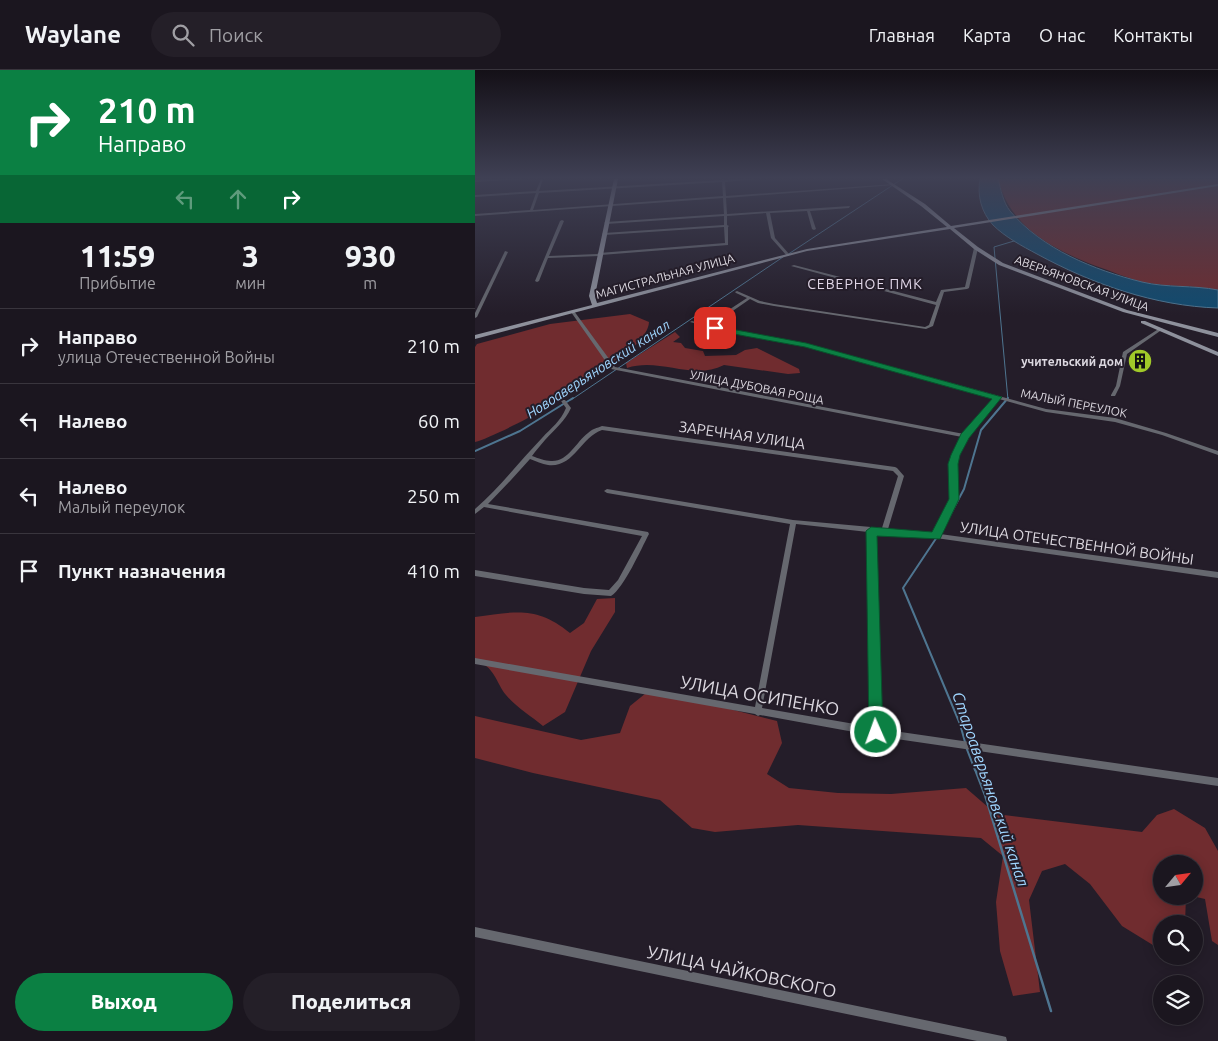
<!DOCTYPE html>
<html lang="ru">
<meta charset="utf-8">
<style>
:root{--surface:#1b161f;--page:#241f28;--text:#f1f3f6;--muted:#a09fa4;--line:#39353d;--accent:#0b8043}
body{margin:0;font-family:Ubuntu,sans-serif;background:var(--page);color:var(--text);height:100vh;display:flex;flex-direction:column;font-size:19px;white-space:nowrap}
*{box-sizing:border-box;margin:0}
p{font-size:16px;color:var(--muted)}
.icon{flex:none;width:28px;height:28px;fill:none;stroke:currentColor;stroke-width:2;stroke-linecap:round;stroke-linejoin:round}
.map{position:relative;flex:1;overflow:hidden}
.panel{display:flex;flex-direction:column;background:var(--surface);width:475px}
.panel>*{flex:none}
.top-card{background:#0b8043;color:#fff;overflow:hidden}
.needle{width:32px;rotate:61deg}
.fabs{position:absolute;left:678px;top:785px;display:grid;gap:10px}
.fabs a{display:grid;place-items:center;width:50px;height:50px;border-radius:50%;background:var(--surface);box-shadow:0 2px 12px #0003,0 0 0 1px var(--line);font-size:25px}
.pin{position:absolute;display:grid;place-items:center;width:42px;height:42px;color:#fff;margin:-21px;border-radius:10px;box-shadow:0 2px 8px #0006}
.me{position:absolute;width:55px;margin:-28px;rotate:358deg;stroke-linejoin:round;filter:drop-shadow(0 0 4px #0008)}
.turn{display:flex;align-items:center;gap:18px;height:105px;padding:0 15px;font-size:22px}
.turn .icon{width:65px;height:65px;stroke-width:2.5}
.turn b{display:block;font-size:35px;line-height:42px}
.lanes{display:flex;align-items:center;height:48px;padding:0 15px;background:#0003;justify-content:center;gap:25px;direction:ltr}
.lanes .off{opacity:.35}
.eta{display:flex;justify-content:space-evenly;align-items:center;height:85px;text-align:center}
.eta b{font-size:30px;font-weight:800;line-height:35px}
.primary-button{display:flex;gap:10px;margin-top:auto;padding:10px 15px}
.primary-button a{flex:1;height:58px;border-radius:30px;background:var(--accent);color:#fff;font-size:20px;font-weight:800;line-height:58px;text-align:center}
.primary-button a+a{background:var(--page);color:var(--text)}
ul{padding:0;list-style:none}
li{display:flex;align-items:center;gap:15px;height:75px;padding:0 15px;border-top:1px solid var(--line)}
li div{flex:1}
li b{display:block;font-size:19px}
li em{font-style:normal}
header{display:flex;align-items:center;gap:30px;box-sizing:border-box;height:70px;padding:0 25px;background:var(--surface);border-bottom:1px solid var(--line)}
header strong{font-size:24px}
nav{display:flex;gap:28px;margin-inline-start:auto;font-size:18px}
.search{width:350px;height:45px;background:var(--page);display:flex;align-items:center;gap:12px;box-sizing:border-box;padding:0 18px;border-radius:28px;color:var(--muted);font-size:19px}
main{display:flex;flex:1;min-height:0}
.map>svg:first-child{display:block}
.green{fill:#702c2f}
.water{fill:#114a6e;stroke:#4e7590}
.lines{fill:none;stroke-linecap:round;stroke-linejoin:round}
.stream-far2{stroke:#4e7590;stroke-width:1}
.stream-far1{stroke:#4e7590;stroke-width:2}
.stream{stroke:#4e7590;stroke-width:2.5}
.building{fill:#5d1e46}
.street{fill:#66686f;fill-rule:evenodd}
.secondary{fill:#8e919c;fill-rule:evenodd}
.route{fill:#0b8043;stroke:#07532c}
.labels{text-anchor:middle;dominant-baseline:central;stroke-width:4;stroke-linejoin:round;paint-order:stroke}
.far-street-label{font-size:12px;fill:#dcd8e0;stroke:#241d29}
.far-poi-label{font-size:12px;font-weight:bold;fill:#dcd8e0;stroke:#241d29;text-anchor:end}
.far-neighbourhood-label{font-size:14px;letter-spacing:1px;fill:#e0d6e7;stroke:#241d29}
.far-water-label{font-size:14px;font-style:italic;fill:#9fd5fe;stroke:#241d29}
.street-label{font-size:15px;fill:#dcd8e0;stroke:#241d29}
.water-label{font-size:16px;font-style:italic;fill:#9fd5fe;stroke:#241d29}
.near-street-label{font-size:18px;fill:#dcd8e0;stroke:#241d29}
</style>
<header>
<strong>Waylane</strong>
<div class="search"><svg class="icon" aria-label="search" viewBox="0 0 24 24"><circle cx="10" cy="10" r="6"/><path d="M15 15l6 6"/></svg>Поиск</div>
<nav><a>Главная</a><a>Карта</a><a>О нас</a><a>Контакты</a></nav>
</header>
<main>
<section class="panel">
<div class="top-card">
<div class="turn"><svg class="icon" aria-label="right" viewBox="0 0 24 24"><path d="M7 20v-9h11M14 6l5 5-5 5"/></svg><div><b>210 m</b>Направо</div></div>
<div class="lanes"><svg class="icon off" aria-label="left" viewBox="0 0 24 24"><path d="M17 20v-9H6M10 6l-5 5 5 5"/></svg><svg class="icon off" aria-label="ahead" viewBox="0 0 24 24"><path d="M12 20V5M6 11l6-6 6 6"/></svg><svg class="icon" aria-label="right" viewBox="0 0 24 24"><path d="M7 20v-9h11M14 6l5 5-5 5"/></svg></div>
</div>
<div class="eta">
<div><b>11:59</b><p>Прибытие</p></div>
<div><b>3</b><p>мин</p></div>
<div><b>930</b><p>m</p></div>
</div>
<ul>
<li><svg class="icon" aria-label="right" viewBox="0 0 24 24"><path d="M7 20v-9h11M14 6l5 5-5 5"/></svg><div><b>Направо</b><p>улица Отечественной Войны</p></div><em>210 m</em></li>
<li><svg class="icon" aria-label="left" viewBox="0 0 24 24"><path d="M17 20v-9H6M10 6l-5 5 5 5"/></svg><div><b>Налево</b></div><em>60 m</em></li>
<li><svg class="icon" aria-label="left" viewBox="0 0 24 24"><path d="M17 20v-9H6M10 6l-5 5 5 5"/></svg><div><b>Налево</b><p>Малый переулок</p></div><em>250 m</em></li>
<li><svg class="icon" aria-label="arrive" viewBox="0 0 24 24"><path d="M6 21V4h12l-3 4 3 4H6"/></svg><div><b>Пункт назначения</b></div><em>410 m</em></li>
</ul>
<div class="primary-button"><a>Выход</a><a>Поделиться</a></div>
</section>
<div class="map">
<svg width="743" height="971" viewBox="0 0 743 971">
<rect width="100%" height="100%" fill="#241d29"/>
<g class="green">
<path d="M523,109H743V220C718,215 692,217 667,212C652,208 636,201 621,196C577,179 535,157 523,109Z"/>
<path d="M155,244L174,252C173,287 34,362 0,372V277L2,274L75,254Z"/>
<path d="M200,262L205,267L198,272L206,273L210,278L228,281L230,286L261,285L270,280L282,278L324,299L325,303L313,304L249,295C217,311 185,287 152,298L151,293Z"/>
<path d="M140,528V542L116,581L90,642L68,656C56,646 41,637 31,625C21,613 19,594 0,592V547C40,542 61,535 95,563L109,553L122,529Z"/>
<polygon points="176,619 302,651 307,673 292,704 314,718 363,723 416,724 491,718 521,744 667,762 682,745 699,739 730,758 743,781 743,875 737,871 730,829 717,826 719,826 719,794 686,794 686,826 711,826 710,854 686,854 686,880 647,856 615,814 590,794 567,801 554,830 565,922 538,926 525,881 521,832 528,786 506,768 323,755 240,762 217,758 185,730 58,703 0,688 0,646 106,670 145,663 155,636"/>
</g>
<path class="water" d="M505,109H523C526,120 528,132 535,141C567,179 619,200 667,212C692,218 718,215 743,220V238C680,236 617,214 562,184C547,176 530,167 518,155C506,142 502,125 505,109Z"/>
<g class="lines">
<g class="stream-far2">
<polyline points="312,185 427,109"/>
<polyline points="96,330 308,187"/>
<polyline points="533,330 519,177 539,171"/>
</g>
<g class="stream-far1">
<polyline points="0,381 45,361 98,328"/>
<polyline points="465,464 489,419 506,360 533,328"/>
<polyline points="462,467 428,518 485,654 490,672"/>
<polyline points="491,677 500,700"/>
</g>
<polyline class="stream" points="500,699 510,725 576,941"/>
</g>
<polygon class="building" points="659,284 678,291 672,299 652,292"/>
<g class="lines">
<g class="street">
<polygon points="32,109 48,109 0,112 0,110"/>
<path d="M66,109H68L64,121L247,110V109H249L250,110L280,109L250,112L251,126L419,114L420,115L251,128L252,144L375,136L374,138L335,141L341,159L339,160L337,159L332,141L295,143L300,168L314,184V186H312L296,168L291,143L252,146V155L254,156L253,157V175L126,185L124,186L73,188L64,211L62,212L60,211L85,151L87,150L89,151L74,186L122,184L124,183L250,173L249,157L129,165L127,164L129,163L249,155V146L131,154L129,153L131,152L249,144L248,128L0,146V144L55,140L61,123L0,127V125L61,121ZM247,112L248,126L58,140L64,123Z"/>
<path d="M501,177L503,178L494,218L492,219L469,222L458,256L451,259L299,236L283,233L275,229L249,247L243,257L273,264L333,274L571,339L640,348L691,363L743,381V385L687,365L640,352L571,342L524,329L492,367L484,385L481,394L482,429L465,464L743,502V508L461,468L412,463L409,465H407L406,463L399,462L405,659L743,708V716L401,666L285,645L283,646L280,644L0,594V588L280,637L315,454L132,423L129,421L132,419L318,450L407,458L423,406L418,401L127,360C106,367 99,398 73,395C67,394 61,391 55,389L36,410L13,434L173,462L174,464C166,479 149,518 136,526L109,524L0,506V500L109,518L134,520L143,510L167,466L9,437L0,444V439C25,417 44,392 67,368C76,358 86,351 91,338L86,331L88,330H90L96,338C90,351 80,359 70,370C66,375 61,380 57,386C63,388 70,391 76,391C93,392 101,372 113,363C117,359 122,358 127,356L420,397L422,398L429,406L413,459L459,464L476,429L475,394L487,367L136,299L96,242L99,241L140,297L489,364L520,328L331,276L273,266L240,259L215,252L217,251L239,256L246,245L272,228L261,223L260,222L262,221L285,231L299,234L450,257L454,255L461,235L316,196L319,195L461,232L466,220L490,217L499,178ZM321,454L393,462L397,657L287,638Z"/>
<polygon points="30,181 33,182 2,247 0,248 0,243"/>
<polygon points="685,258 688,259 652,284 645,316 640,326 636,326 636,325 641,316 648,282"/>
<polygon points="0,857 527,966 531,967 532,971 502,971 0,867"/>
</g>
<g class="secondary">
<polygon points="139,109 143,109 120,226 122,233 332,179 472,157 446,136 407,109 411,109 450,134 476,156 743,114 743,116 479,158 503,177 528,193 652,240 743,263 743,267 648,242 524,195 499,179 475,159 332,181 0,269 0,265 117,235 114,226"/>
<polygon points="666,251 670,251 743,282 743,286 666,253"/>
</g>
</g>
<linearGradient id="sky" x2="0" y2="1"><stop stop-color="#141017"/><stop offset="0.44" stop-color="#3f4054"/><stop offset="1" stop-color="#3f4054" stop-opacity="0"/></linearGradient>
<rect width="743" height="245" fill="url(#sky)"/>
<polygon class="route" points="240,256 331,273 527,327 494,368 485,385 483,394 484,429 465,469 402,466 408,662 406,667 401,669 396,667 394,662 391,461 396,457 457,462 474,429 473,394 476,385 486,364 517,329 330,277 237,260 236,258"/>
<defs>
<g id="building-disc" transform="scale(1.25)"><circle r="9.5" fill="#a1c929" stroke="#241d29"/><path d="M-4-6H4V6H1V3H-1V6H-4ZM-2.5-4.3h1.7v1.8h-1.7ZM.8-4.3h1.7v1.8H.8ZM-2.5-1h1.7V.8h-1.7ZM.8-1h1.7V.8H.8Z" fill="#111"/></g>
</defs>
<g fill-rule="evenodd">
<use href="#building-disc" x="665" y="291"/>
</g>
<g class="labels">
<g class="far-street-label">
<text transform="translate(190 206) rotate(-15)">МАГИСТРАЛЬНАЯ УЛИЦА</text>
<text transform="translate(607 213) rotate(20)">АВЕРЬЯНОВСКАЯ УЛИЦА</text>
<text transform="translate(282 317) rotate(11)">УЛИЦА ДУБОВАЯ РОЩА</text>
<text transform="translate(599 333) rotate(11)">МАЛЫЙ ПЕРЕУЛОК</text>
</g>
<g class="far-poi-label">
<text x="648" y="291">учительский дом</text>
</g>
<g class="far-neighbourhood-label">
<text x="390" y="214">СЕВЕРНОЕ ПМК</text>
</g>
<g class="far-water-label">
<text transform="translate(123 299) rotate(-33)">Новоаверьяновский канал</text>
</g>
<g class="street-label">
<text transform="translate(267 365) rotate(8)">ЗАРЕЧНАЯ УЛИЦА</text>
<text transform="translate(602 473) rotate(8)">УЛИЦА ОТЕЧЕСТВЕННОЙ ВОЙНЫ</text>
</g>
<g class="water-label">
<text transform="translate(516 719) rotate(71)">Староаверьяновский канал</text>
</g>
<g class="near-street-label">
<text transform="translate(285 625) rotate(10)">УЛИЦА ОСИПЕНКО</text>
<text transform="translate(267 901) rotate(12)">УЛИЦА ЧАЙКОВСКОГО</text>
</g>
</g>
</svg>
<div class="fabs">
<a><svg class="needle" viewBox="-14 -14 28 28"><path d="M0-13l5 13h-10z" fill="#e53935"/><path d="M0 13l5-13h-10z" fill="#a09fa4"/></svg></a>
<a><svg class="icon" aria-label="search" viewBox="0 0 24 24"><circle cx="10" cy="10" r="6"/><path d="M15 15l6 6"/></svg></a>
<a><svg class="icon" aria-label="layers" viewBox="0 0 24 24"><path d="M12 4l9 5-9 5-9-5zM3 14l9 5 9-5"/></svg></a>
</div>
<div class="pin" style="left:240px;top:258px;background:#d93025"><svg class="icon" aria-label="arrive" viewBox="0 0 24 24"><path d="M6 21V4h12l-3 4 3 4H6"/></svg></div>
<svg class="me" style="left:401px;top:662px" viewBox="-20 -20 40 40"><circle r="17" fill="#0b8043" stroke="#fff" stroke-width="3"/><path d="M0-11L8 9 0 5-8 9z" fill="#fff"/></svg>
</div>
</main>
